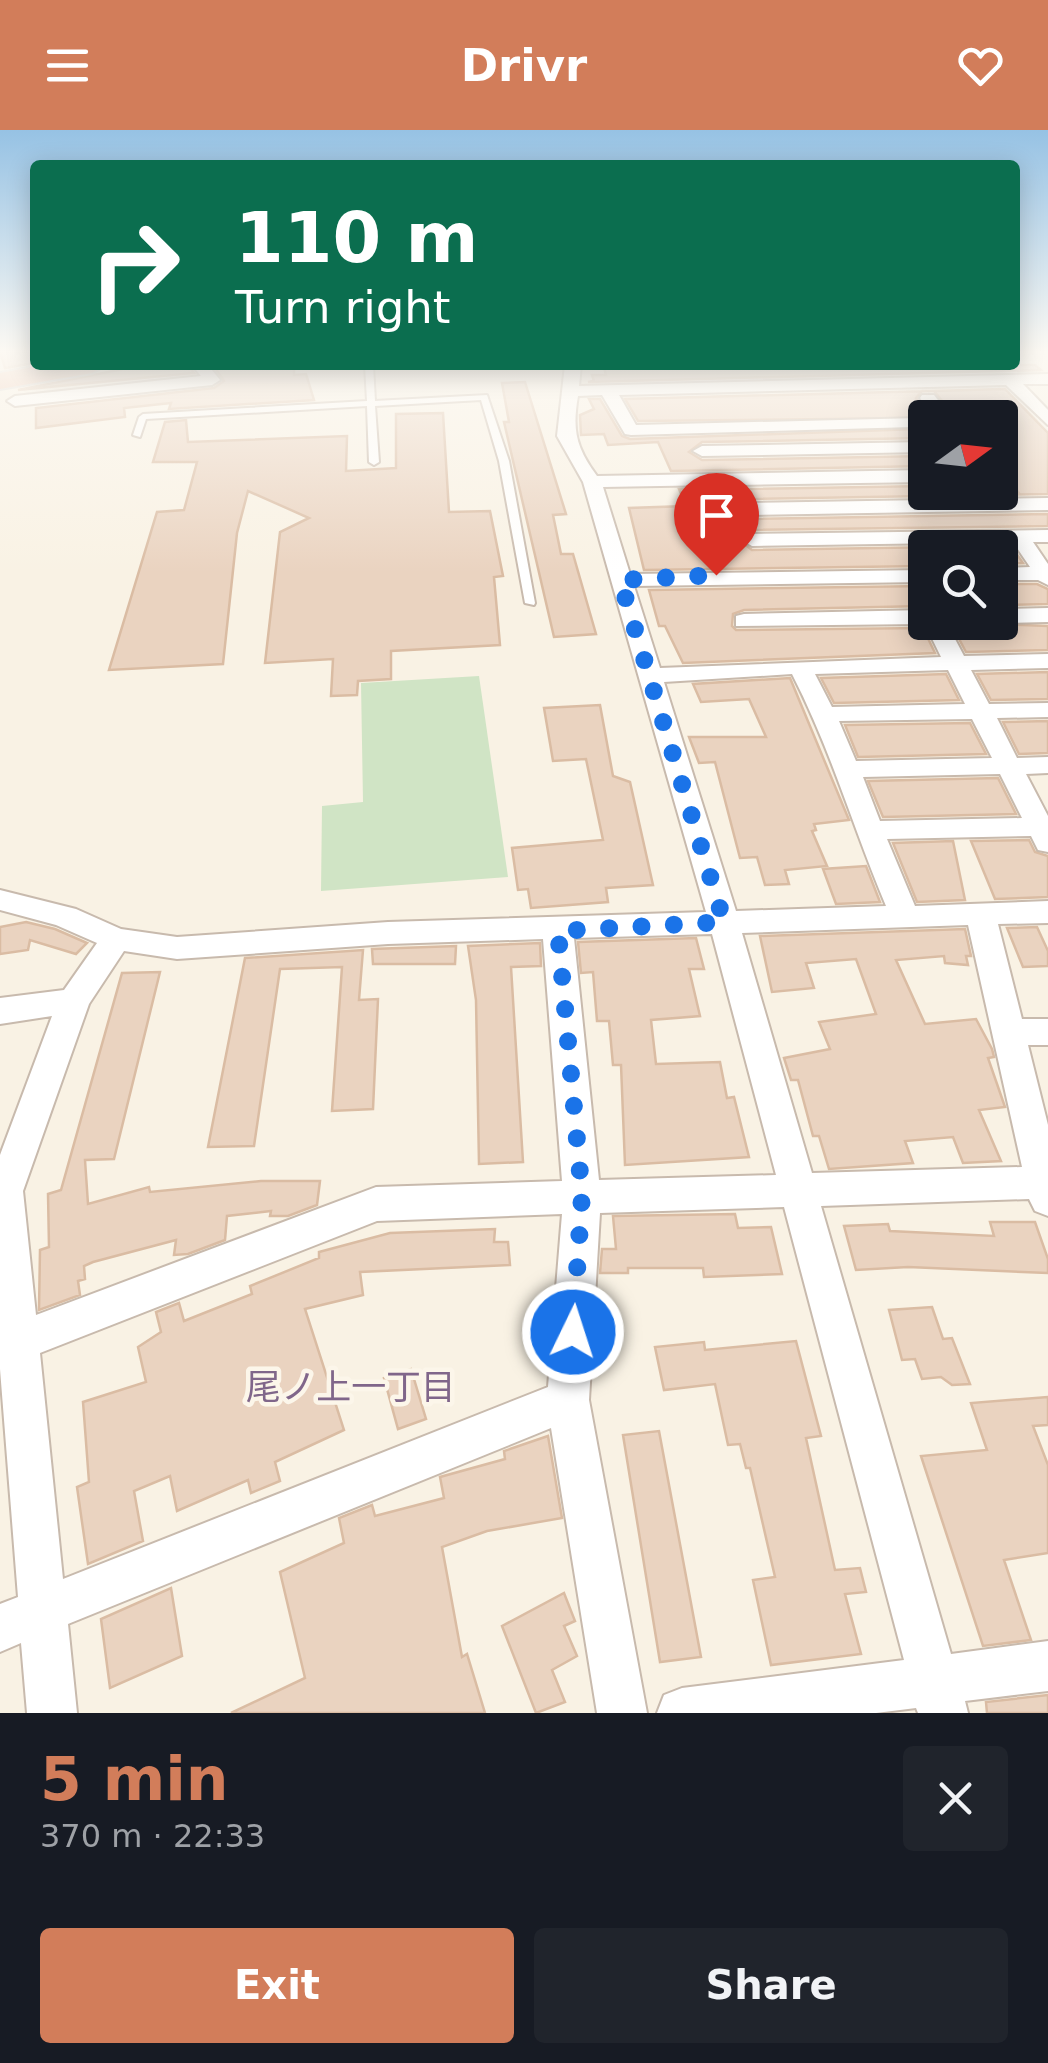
<!DOCTYPE html>
<meta charset="utf-8">
<style>
:root{--surface:#171b24;--page:#20242c;--text:#f1f3f6;--muted:#9ea1a6;--accent:#d27d5a}
body{margin:0;font-family:"DejaVu Sans","Noto Sans JP",sans-serif;background:var(--page);color:var(--text);height:100vh;display:flex;flex-direction:column;font-size:38px;white-space:nowrap}
*{box-sizing:border-box;margin:0}
p{font-size:32px;color:var(--muted)}
.icon{flex:none;width:55px;height:55px;fill:none;stroke:currentColor;stroke-width:2;stroke-linecap:round;stroke-linejoin:round}
.map{position:relative;height:1583px;overflow:hidden}
.panel{display:flex;flex-direction:column;background:var(--surface);flex:1}
.panel>*{flex:none}
.hud{position:absolute;left:30px;top:30px;width:990px;height:210px;border-radius:10px;box-shadow:0 5px 25px #0003;background:#0b6e4f;color:#fff;overflow:hidden}
.needle{width:65px;rotate:75deg}
.controls{position:absolute;left:908px;top:270px;display:grid;gap:20px}
.controls a{display:grid;place-items:center;width:110px;height:110px;border-radius:10px;background:var(--surface);box-shadow:0 5px 25px #0003;font-size:50px}
.pin{position:absolute;display:grid;place-items:center;width:85px;height:85px;color:#fff;margin:-102px -42px;border-radius:50% 50% 50% 0;rotate:-45deg;box-shadow:0 0 10px #0007}
.pin .icon{rotate:45deg}
.me{position:absolute;width:110px;margin:-55px;rotate:4deg;stroke-linejoin:round;filter:drop-shadow(0 0 8px #0008)}
.turn{display:flex;align-items:center;gap:35px;height:210px;padding:0 40px;font-size:45px}
.turn .icon{width:130px;height:130px;stroke-width:2.5}
.turn b{display:block;font-size:70px;line-height:85px}
.round{display:grid;place-items:center;flex:none;width:105px;height:105px;border-radius:10px;background:var(--page)}
.headline{display:flex;align-items:center;justify-content:space-between;height:170px;padding:0 40px}
h1{font-size:60px;font-weight:700;line-height:75px;color:var(--accent)}
.cta{display:flex;gap:20px;margin-top:auto;padding:20px 40px}
.cta a{flex:1;height:115px;border-radius:10px;background:var(--accent);color:#fff;font-size:40px;font-weight:700;line-height:115px;text-align:center}
.cta a+a{background:var(--page);color:var(--text)}
header{display:flex;justify-content:space-between;align-items:center;height:130px;padding:0 40px;background:var(--accent);color:#fff;font-size:45px;font-weight:700}
.map>svg:first-child{display:block}
.green{fill:#d0e4c5}
.building{fill:#ead3c0;stroke:#dabca3;stroke-width:2.5}
.lines{fill:none;stroke-linecap:round;stroke-linejoin:round}
.lane-casing{stroke:#c8baad;stroke-width:4}
.street-casing{stroke:#c8baad;stroke-width:4}
.highway-casing{stroke:#d6d1cd;stroke-width:4}
.lane{fill:#fff;fill-rule:evenodd}
.street{fill:#fff;fill-rule:evenodd}
.highway{fill:#eabba4;fill-rule:evenodd}
.route{stroke:#1a73e8;stroke-width:18;stroke-dasharray:0 32.4}
.labels{text-anchor:middle;dominant-baseline:central;stroke-width:9;stroke-linejoin:round;paint-order:stroke}
.near-neighbourhood-label{font-size:35px;fill:#80668a;stroke:#fcf6ea}
</style>
<header><svg class="icon" aria-label="menu" viewBox="0 0 24 24"><path d="M4 6h16M4 12h16M4 18h16"/></svg>Drivr<svg class="icon" aria-label="heart" viewBox="0 0 24 24"><path d="M12 20l-8-8c-3-5 5-10 8-4 3-6 11-1 8 4z"/></svg></header>
<div class="map">
<svg width="1048" height="1583" viewBox="0 0 1048 1583">
<rect width="100%" height="100%" fill="#f9f2e4"/>
<polygon class="green" points="479,546 508,747 321,761 322,676 363,672 361,553"/>
<g class="building">
<polygon points="0,222 35,222 35,233 5,238"/>
<polygon points="143,235 188,235 194,243 18,260"/>
<polygon points="213,235 294,235 294,245 306,244 314,270 169,279 171,273 124,278 125,287 36,298 36,278 214,258 224,251"/>
<polygon points="603,235 1035,235 1041,240 588,252 594,251 592,245 606,245"/>
<polygon points="525,252 566,384 553,385 561,424 573,424 596,504 554,507 504,292 509,292 502,253"/>
<polygon points="1005,259 1048,303 1048,364 750,369 743,359 925,356 925,362 1018,362 1000,338 1000,288 956,288 934,261 922,261 916,268 930,288 638,291 625,269"/>
<polygon points="589,269 600,269 622,306 630,309 918,299 923,308 702,312 689,322 702,330 925,326 925,336 671,341 658,312 608,315 604,304 581,305 580,285 594,279"/>
<polygon points="443,283 449,382 490,381 503,446 494,447 500,515 391,521 391,549 358,551 357,565 331,566 333,529 265,533 280,402 309,388 248,361 237,403 223,534 109,540 157,382 184,380 197,332 153,332 165,292 186,290 188,312 347,306 346,341 396,338 396,284"/>
<polygon points="679,359 715,359 732,385 742,389 1048,384 1048,396 752,400 738,409 752,420 1011,416 1023,433 1000,434 1000,418 925,418 925,436 644,440 629,378 686,376"/>
<polygon points="1000,454 1037,454 1048,459 1048,474 1002,475"/>
<polygon points="925,456 925,476 744,480 733,484 732,496 736,500 923,498 935,523 683,533 665,496 659,496 649,460"/>
<polygon points="950,492 1048,496 1048,520 966,522"/>
<polygon points="1048,542 1048,569 991,570 977,544"/>
<polygon points="946,544 959,570 834,573 821,548"/>
<polygon points="790,548 849,690 814,694 816,700 812,701 827,736 785,740 789,754 765,755 757,727 740,728 715,632 699,633 689,607 766,607 749,569 701,572 693,554"/>
<polygon points="600,575 613,646 630,652 653,755 606,758 608,772 531,778 528,759 518,760 512,718 603,710 586,629 553,631 544,578"/>
<polygon points="1048,591 1048,623 1019,624 1003,592"/>
<polygon points="970,593 986,624 858,627 845,595"/>
<polygon points="998,648 1016,684 883,687 868,651"/>
<polygon points="1029,710 1035,722 1048,726 1048,767 995,769 971,711"/>
<polygon points="953,711 965,770 917,772 893,713"/>
<polygon points="866,736 880,772 836,774 823,739"/>
<polygon points="26,792 55,799 87,813 76,824 30,810 28,820 0,824 0,797"/>
<polygon points="1037,797 1048,821 1048,836 1023,837 1007,798"/>
<polygon points="965,799 971,826 966,826 968,835 945,833 944,826 896,830 925,894 976,889 992,919 994,927 988,928 1005,977 979,980 1001,1031 963,1033 953,1007 905,1011 913,1033 829,1039 819,1006 813,1006 798,950 791,950 784,928 830,919 819,892 876,884 856,829 806,833 814,858 772,862 760,806"/>
<polygon points="696,808 704,839 689,839 700,886 651,890 656,934 720,932 727,968 734,967 749,1027 625,1035 621,935 613,935 609,891 597,891 593,842 581,843 578,812"/>
<polygon points="540,813 541,836 511,837 523,1032 479,1034 476,870 468,816"/>
<polygon points="456,816 455,834 373,834 372,819"/>
<polygon points="363,820 359,870 378,869 373,979 332,981 342,837 280,839 254,1016 208,1017 245,828"/>
<polygon points="160,842 114,1029 85,1030 88,1074 149,1057 150,1062 261,1051 320,1051 317,1075 288,1086 270,1086 271,1081 227,1086 225,1110 188,1124 174,1125 176,1110 93,1132 84,1136 85,1149 78,1151 80,1165 39,1180 40,1120 49,1117 48,1064 61,1060 122,843"/>
<polygon points="735,1084 738,1098 771,1097 782,1144 704,1147 703,1138 628,1138 628,1143 600,1143 602,1119 616,1119 613,1086"/>
<polygon points="990,1092 1035,1092 1048,1129 1048,1143 908,1137 856,1140 844,1096 888,1094 890,1101 994,1106"/>
<polygon points="495,1099 494,1112 508,1112 510,1135 360,1142 363,1165 305,1179 344,1300 275,1332 280,1351 251,1363 248,1350 177,1381 170,1346 134,1361 143,1411 88,1434 77,1357 89,1352 83,1272 146,1252 138,1217 161,1202 156,1182 179,1173 184,1191 252,1164 250,1156 319,1128 319,1122 390,1103"/>
<polygon points="932,1177 943,1209 952,1208 970,1254 952,1255 941,1247 922,1249 915,1229 902,1230 889,1180"/>
<polygon points="796,1211 821,1306 806,1308 835,1440 860,1438 866,1462 845,1464 861,1524 771,1535 753,1450 775,1447 750,1338 746,1338 740,1314 728,1315 715,1254 664,1260 655,1217 704,1212 705,1220"/>
<polygon points="411,1239 426,1289 398,1299 384,1248"/>
<polygon points="1048,1267 1048,1295 1033,1296 1048,1335 1048,1423 1004,1430 1031,1510 983,1516 921,1326 987,1320 971,1273"/>
<polygon points="659,1301 701,1527 660,1532 623,1305"/>
<polygon points="548,1306 562,1388 487,1401 442,1417 462,1527 467,1524 485,1583 231,1583 305,1548 280,1442 344,1413 339,1388 372,1375 375,1386 444,1368 440,1347 505,1329 504,1321"/>
<polygon points="171,1458 182,1526 110,1558 101,1489"/>
<polygon points="564,1463 575,1491 564,1496 577,1526 552,1540 565,1572 536,1583 502,1496"/>
<polygon points="1048,1565 1048,1583 987,1583 986,1572"/>
</g>
<g class="lines">
<g class="lane-casing">
<polygon id="lane" points="365,235 373,235 375,271 487,265 509,331 535,473 534,475 525,473 499,331 481,270 375,276 379,332 374,335 369,332 367,276 146,289 140,307 133,305 139,287 143,284 367,271"/>
</g>
<g class="street-casing">
<g id="street">
<polygon points="192,235 208,235 220,250 212,255 15,276 7,271 15,266 201,246"/>
<path d="M565,235H581L579,256L1048,244V254H1023L1048,280V295L1006,255L619,265L636,295L919,288L922,292L913,297L631,305L625,304L602,265L578,266C572,300 576,318 597,346L925,340V352L736,355L748,373L1048,368V380L742,385L735,383L717,355L603,357L630,444L925,440V452L634,456L660,538L941,527L925,494L736,496V486L744,484L925,480V492H946L964,526L1048,524V538L971,540L989,574L1048,573V587L997,588L1017,628L1048,627V643L1026,644L1048,686V722L1038,720L1031,706L887,709L915,776L1048,771V793L998,794L1022,889H1048V915H1028L1048,995V1086L1035,1081L1029,1069L821,1076L951,1524L1048,1511V1561L965,1571L968,1583H918L916,1578L876,1583H657L664,1565L682,1558L904,1530L784,1077L600,1083L589,1270L647,1583H597L551,1298L68,1494L77,1583H27L21,1513L0,1522V1474L18,1467L0,1239V1025L52,886L0,894V868L64,860L97,813L56,795L0,780V760L76,779L121,799L177,807L388,792L706,782L583,352L557,306ZM948,540L965,574L832,577L815,544ZM792,544C832,622 853,698 886,776L736,781L664,552ZM972,589L992,628L856,631L839,591ZM1000,644L1022,688L880,691L863,647ZM968,795L1022,1037L812,1043L742,803ZM712,804L776,1045L599,1050L574,808ZM543,809L562,1051L376,1057L36,1185L23,1061L89,874L124,821L177,829L388,814ZM562,1084L548,1257L63,1449L40,1223L377,1091Z"/>
<polygon points="922,265 934,265 952,288 935,288 920,268"/>
<polygon points="925,312 925,322 702,326 693,321 702,316"/>
<polygon points="1048,400 1048,412 1033,412 1048,434 1048,455 1038,450 1000,450 1000,438 1030,437 1013,412 752,416 742,410 752,404"/>
<polygon points="1048,478 1048,492 1000,493 1000,479"/>
</g>
</g>
<g class="highway-casing">
<polygon id="highway" points="44,235 106,235 92,243 0,259 0,243"/>
</g>
<use href="#lane" class="lane"/>
<use href="#street" class="street"/>
<use href="#highway" class="highway"/>
</g>
<linearGradient id="sky" x2="0" y2="1"><stop stop-color="#96c2e4"/><stop offset="0.5" stop-color="#fcf9f3"/><stop offset="1" stop-color="#fcf9f3" stop-opacity="0"/></linearGradient>
<rect width="1048" height="443" fill="url(#sky)"/>
<g class="lines">
<polyline class="route" points="573,1202 582,1065 558,801 724,792 620,450 716,445"/>
</g>
<g class="labels">
<g class="near-neighbourhood-label">
<text x="351" y="1257">尾ノ上一丁目</text>
</g>
</g>
</svg>
<div class="controls">
<a><svg class="needle" viewBox="-14 -14 28 28"><path d="M0-13l5 13h-10z" fill="#e53935"/><path d="M0 13l5-13h-10z" fill="#9ea1a6"/></svg></a>
<a><svg class="icon" aria-label="search" viewBox="0 0 24 24"><circle cx="10" cy="10" r="6"/><path d="M15 15l6 6"/></svg></a>
</div>
<div class="pin" style="left:716px;top:445px;background:#d93025"><svg class="icon" aria-label="arrive" viewBox="0 0 24 24"><path d="M6 21V4h12l-3 4 3 4H6"/></svg></div>
<svg class="me" style="left:573px;top:1202px" viewBox="-20 -20 40 40"><circle r="17" fill="#1a73e8" stroke="#fff" stroke-width="3"/><path d="M0-11L8 9 0 5-8 9z" fill="#fff"/></svg>
<div class="hud">
<div class="turn"><svg class="icon" aria-label="right" viewBox="0 0 24 24"><path d="M7 20v-9h11M14 6l5 5-5 5"/></svg><div><b>110 m</b>Turn right</div></div>
</div>
</div>
<section class="panel">
<div class="headline"><div><h1>5 min</h1><p>370 m · 22:33</p></div><a class="round"><svg class="icon" aria-label="close" viewBox="0 0 24 24"><path d="M6 6l12 12M18 6L6 18"/></svg></a></div>
<div class="cta"><a>Exit</a><a>Share</a></div>
</section>
